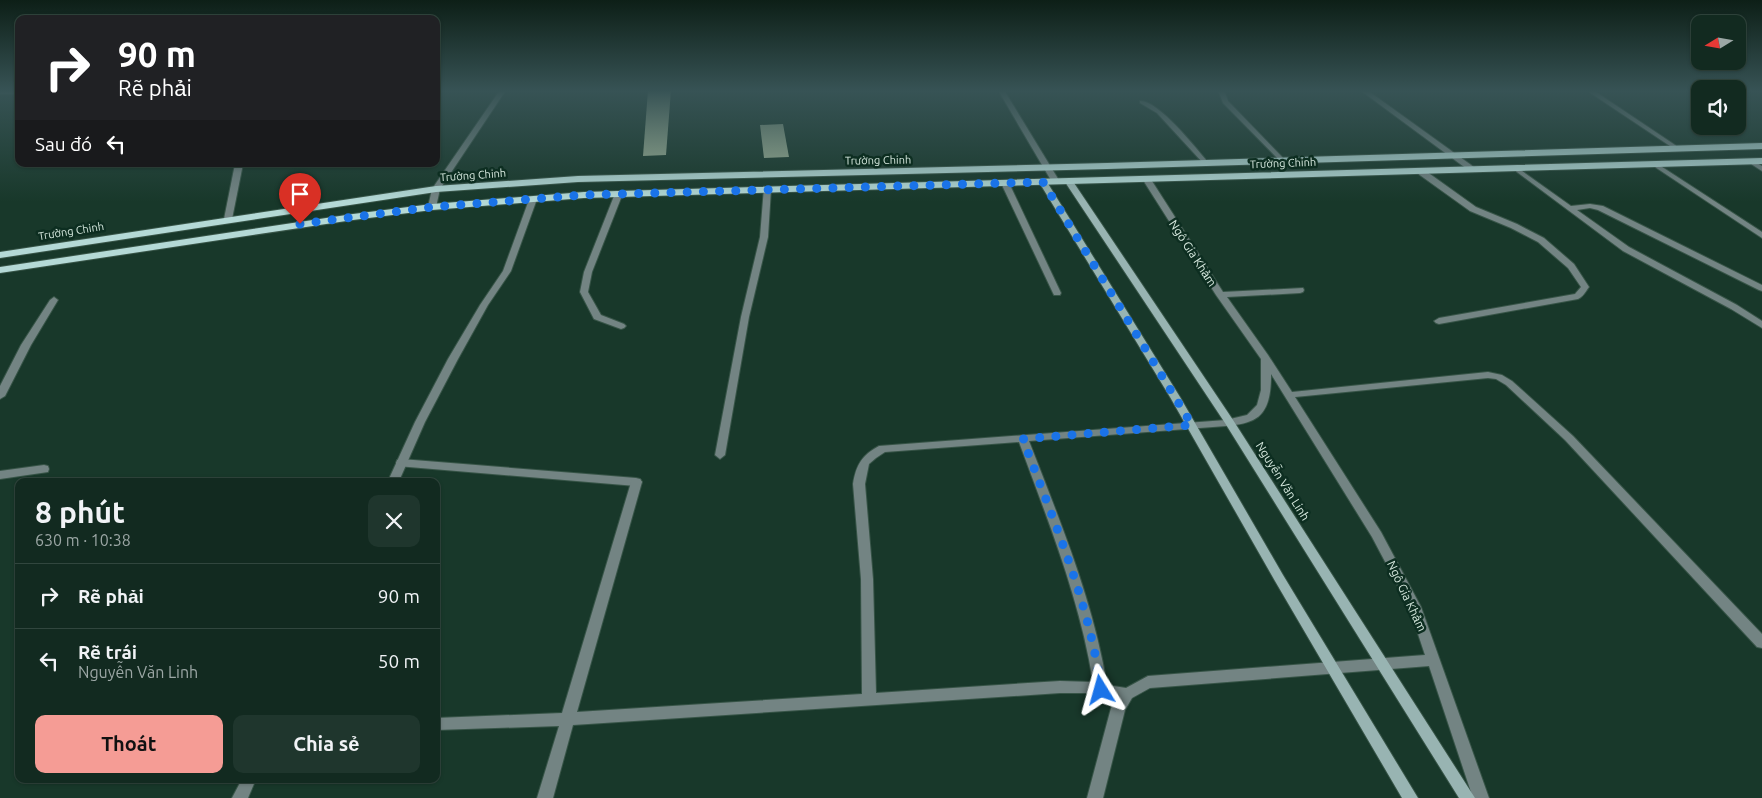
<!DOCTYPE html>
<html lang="vi">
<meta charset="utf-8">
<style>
:root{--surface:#122a20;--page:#1f362d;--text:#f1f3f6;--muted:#9ca7a5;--line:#31463e;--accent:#f59c95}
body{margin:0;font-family:Ubuntu,sans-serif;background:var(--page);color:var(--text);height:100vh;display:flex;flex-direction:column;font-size:19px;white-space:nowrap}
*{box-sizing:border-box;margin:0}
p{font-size:16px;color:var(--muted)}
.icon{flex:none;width:28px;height:28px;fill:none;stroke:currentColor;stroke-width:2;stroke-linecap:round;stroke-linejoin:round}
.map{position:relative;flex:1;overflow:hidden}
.side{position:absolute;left:15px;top:478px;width:425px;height:305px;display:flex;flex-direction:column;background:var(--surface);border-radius:10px;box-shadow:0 1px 4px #0004,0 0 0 1px var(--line)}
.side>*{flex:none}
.guide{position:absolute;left:15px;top:15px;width:425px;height:152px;border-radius:10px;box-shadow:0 1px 4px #0004,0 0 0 1px var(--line);background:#202124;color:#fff;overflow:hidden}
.needle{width:32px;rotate:259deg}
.tools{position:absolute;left:1691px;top:15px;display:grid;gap:10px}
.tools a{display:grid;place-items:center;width:55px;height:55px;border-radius:10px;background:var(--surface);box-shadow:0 1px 4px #0004,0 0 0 1px var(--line);font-size:25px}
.pin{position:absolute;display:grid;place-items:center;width:42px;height:42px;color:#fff;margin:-51px -21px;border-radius:50% 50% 50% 0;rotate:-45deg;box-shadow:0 0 5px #0007}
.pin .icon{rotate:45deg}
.me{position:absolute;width:55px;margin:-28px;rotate:352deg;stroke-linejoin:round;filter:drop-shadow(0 0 4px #0008)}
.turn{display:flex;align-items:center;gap:18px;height:105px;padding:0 20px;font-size:22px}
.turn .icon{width:65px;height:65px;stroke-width:2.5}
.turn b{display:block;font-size:35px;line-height:42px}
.then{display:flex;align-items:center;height:48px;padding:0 20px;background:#0003;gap:10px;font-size:19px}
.round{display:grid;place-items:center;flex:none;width:52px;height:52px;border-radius:10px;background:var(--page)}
.head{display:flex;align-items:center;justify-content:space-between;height:85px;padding:0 20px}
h1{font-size:30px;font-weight:700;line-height:38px}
.action{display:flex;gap:10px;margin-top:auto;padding:10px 20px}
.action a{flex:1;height:58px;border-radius:10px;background:var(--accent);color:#111;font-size:20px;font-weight:700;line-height:58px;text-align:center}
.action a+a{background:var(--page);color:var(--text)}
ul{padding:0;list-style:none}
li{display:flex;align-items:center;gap:15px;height:65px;padding:0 20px;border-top:1px solid var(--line)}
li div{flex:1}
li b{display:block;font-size:19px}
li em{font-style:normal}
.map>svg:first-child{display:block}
.building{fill:#a0b498}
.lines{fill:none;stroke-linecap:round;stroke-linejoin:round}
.lane-casing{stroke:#375447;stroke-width:2}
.street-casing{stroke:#375447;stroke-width:2}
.secondary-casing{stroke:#375447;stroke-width:2}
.primary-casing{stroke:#375447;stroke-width:2}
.lane{fill:#738483;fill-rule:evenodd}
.street{fill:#738483;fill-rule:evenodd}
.secondary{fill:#98b4b2;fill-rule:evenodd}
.primary{fill:#b4d9d6;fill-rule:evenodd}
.route{stroke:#1a73e8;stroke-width:9;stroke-dasharray:0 16.2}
.labels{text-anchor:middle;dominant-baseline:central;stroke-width:5;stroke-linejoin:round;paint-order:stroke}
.far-street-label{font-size:11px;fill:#d7e9df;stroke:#0d2e21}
.street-label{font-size:12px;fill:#d7e9df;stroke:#0d2e21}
</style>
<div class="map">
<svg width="1762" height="798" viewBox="0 0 1762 798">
<rect width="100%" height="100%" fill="#18382a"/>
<g class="building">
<polygon points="648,90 671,90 666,155 643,156"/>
<polygon points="783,124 789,157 764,158 760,125"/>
</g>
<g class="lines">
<g class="lane-casing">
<polygon id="lane" points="401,459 636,478 640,479 642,482 640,485 636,486 397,466 396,463 397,460"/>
</g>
<g class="street-casing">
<g id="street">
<rect x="0" y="90" width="19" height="4"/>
<polygon points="500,90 506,90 440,189 436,207 432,209 429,209 428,207 432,189"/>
<polygon points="998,90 1004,90 1060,182 1059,184 1052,182"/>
<polygon points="1218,90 1224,90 1228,101 1284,159 1284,161 1280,161 1223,103"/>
<polygon points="1360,90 1367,90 1478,170 1471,172"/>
<polygon points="1586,90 1593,90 1681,149 1676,150"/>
<path d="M1140,101C1158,100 1195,147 1207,161V163H1203L1157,113L1140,103Z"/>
<polygon points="1750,159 1762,166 1762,171 1748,162 1747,161"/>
<polygon points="1652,163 1656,163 1762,232 1762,238 1652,165"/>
<polygon points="235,164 243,164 232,219 228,221 224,219"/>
<polygon points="1515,166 1571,206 1590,204 1603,206 1762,285 1762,291 1759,290 1598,210 1590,208 1577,210 1629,247 1737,305 1762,321 1762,328 1731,309 1623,251 1513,169 1511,168"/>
<path d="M1417,169H1423L1476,207L1517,224L1544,238L1574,264L1589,287C1586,291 1583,297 1578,299L1439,324L1436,323L1434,321L1439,318L1575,294L1581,287L1568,268L1538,242L1511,228L1470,211L1417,173Z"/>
<path d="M1144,178H1150L1223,292L1303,288L1304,290L1303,292L1300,293L1227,297L1268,355L1292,392L1488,372L1502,375L1512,381L1573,436L1762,634V648L1757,647L1565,440L1506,385L1496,379L1488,378L1295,397L1381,532L1421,607L1489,798H1473L1429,666L1150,688L1132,698L1125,710L1103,798H1087L1111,708L1117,698L1086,693H1060L573,725L553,798H537L559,726L436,730V718L562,713L632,479H640L642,482L577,712L862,694L861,579L853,484C856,465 862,455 879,446L1226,420L1247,415L1257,405L1261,390V359L1216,295L1143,180ZM1271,374L1372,537L1409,607L1425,655L1148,676L1126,688L1107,685C1093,600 1060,521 1029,441L1226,426C1235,425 1245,424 1253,420C1270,412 1271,390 1271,374ZM1019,442C1048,521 1080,599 1093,682L1060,681L876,693L873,579L865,484L869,464L876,458L885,452Z"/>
<polygon points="1002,181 1009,183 1061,293 1060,295 1054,295 1053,293 1001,183"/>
<polygon points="764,187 771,189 768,237 749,317 725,455 720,459 715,455 741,317 760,237"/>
<polygon points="616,191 622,191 623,193 592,272 588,292 601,315 624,324 626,326 624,328 621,329 594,319 580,292 584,272"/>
<polygon points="530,197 533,197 537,199 511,271 488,305 458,359 425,422 399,481 388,481 415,422 448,359 480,305 503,271"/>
<polygon points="54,297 58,300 31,345 5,396 0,399 0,386 21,345 50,300"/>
<polygon points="44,465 48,466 49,469 48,472 0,479 0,471"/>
<polygon points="242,779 256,779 248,798 232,798"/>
</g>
</g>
<g class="secondary-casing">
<g id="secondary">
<polygon points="1040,180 1047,182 1180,397 1283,575 1418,798 1402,798 1275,581 1170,397 1039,182"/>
<polygon points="1066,180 1072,180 1233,420 1475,798 1459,798 1225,423 1065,182"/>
</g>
</g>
<g class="primary-casing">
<g id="primary">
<polygon points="1762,143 1762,149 1107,169 578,182 436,192 0,258 0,252 436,186 578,176 1107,163"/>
<polygon points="1762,158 1762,164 584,198 432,210 353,220 0,273 0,267 353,214 432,204 584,192"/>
</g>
</g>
<use href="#lane" class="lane"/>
<use href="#street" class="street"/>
<use href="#secondary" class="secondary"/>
<use href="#primary" class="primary"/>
</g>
<linearGradient id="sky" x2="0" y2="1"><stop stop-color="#0d1f17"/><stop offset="0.45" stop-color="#375355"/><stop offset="1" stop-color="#375355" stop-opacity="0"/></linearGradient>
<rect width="1762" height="202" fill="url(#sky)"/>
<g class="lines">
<path class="route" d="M300,224L432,207L584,195L1043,182L1192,425L1023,439C1053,520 1090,603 1101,690"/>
</g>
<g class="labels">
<g class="far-street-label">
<text transform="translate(878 160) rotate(-1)">Trường Chinh</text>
<text transform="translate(1283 163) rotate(-2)">Trường Chinh</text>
<text transform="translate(473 175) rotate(-4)">Trường Chinh</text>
<text transform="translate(71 231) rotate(-9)">Trường Chinh</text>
</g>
<g class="street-label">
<text transform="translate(1193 253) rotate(57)">Ngô Gia Khảm</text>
<text transform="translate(1283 481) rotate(58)">Nguyễn Văn Linh</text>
<text transform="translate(1407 596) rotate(65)">Ngô Gia Khảm</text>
</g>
</g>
</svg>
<div class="tools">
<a><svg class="needle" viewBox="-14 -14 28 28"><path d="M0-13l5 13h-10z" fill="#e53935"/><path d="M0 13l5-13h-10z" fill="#9ca7a5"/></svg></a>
<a><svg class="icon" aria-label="sound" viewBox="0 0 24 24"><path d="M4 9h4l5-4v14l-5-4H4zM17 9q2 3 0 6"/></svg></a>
</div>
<div class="pin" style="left:300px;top:224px;background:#d93025"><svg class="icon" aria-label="arrive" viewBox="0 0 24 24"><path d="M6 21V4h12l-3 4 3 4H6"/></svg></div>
<svg class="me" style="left:1101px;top:690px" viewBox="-20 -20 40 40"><path d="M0-17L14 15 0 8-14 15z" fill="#1a73e8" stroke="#fff" stroke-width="4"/></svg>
<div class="guide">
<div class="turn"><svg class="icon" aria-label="right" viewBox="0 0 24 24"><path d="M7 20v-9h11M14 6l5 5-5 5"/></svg><div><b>90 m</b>Rẽ phải</div></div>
<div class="then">Sau đó<svg class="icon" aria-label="left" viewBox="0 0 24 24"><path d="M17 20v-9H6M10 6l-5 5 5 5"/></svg></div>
</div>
<section class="side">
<div class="head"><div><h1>8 phút</h1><p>630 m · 10:38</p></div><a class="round"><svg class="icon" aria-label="close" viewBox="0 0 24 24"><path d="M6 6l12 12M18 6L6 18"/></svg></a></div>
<ul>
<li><svg class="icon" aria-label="right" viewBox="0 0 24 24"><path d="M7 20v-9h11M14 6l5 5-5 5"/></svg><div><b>Rẽ phải</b></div><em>90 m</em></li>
<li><svg class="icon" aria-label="left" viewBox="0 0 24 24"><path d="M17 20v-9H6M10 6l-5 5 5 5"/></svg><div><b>Rẽ trái</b><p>Nguyễn Văn Linh</p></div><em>50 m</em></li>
</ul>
<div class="action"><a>Thoát</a><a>Chia sẻ</a></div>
</section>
</div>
